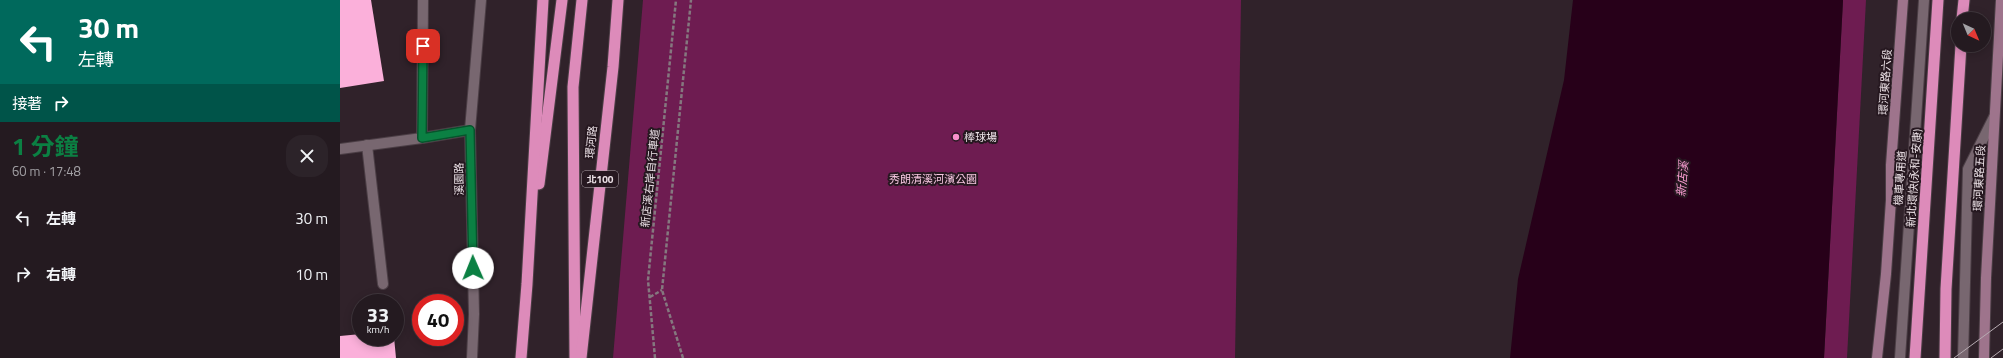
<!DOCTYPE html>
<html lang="zh-TW">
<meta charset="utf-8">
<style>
:root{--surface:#241a20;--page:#2c2329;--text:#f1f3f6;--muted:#a3a1a5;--line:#41383e;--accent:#0b8043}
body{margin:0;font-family:"Titillium Web","Noto Sans TC",sans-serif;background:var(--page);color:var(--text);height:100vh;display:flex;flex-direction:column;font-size:15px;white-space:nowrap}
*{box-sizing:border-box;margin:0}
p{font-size:13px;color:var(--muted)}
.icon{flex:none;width:22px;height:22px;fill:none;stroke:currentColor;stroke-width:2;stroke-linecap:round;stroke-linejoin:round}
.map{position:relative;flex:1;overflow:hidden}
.drawer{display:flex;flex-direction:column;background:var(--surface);width:340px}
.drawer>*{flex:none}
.guide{background:#00695c;color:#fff;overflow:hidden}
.needle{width:26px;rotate:136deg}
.fabs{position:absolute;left:1611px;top:12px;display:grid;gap:8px}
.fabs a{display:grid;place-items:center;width:40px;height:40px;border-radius:50%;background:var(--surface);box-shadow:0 2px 10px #0003,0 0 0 1px var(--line);font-size:20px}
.speed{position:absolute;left:12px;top:294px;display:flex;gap:8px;font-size:20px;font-weight:700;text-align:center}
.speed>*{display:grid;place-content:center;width:52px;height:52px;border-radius:50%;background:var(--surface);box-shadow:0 2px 10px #0003,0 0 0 1px var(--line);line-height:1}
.speed small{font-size:10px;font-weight:400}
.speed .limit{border:6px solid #d22;background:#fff;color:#111}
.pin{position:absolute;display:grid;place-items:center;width:34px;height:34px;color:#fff;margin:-17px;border-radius:8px;box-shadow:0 2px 6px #0006}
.me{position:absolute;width:44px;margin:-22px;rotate:359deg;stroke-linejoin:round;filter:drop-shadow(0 0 3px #0008)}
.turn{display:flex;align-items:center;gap:14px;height:84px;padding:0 12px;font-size:18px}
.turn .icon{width:52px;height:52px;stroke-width:2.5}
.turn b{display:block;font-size:28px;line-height:34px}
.then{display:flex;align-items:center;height:38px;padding:0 12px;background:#0003;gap:8px;font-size:15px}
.round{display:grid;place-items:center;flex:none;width:42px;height:42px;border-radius:16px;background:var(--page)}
.overview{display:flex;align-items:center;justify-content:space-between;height:68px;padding:0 12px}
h1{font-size:24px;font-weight:700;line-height:30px;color:var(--accent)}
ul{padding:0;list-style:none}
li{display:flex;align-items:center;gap:12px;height:56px;padding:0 12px}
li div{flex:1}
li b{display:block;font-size:15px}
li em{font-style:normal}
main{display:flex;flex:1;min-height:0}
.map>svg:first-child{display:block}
.green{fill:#6e1c51}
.water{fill:#270019}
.building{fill:#fbb0da}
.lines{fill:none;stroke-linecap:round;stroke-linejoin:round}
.service-casing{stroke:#4b3e45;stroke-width:12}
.minor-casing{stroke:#4b3e45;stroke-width:12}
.tertiary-casing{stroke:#4b3e45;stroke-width:12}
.secondary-casing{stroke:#4b3e45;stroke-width:12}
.trunk-casing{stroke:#4b3e45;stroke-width:13}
.path{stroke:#85787f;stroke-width:2.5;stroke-dasharray:4 2;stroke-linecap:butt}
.service{stroke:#786770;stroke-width:10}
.minor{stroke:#786770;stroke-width:10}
.tertiary{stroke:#786770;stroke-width:10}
.secondary{stroke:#9e748c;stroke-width:10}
.trunk{stroke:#dd8bba;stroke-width:11}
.tram{stroke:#b6abb1;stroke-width:1}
.route-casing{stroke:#07532c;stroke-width:10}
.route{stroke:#0b8043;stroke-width:7}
.poi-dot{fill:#f890cc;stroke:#261820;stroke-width:1.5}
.labels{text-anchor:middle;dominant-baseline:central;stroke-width:4;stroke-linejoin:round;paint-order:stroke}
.shield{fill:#261820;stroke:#b0a5ab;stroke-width:1}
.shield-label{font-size:10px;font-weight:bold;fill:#ebe1e6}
.street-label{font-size:11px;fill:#ebe1e6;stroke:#261820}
.poi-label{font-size:11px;fill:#ebe1e6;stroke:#261820;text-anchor:start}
.park-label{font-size:11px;fill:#f7c7e1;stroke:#261820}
.water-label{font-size:12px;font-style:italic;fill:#fa9ed2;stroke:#261820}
</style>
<main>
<section class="drawer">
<div class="guide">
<div class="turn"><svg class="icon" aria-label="left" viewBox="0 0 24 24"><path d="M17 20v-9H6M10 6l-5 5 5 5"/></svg><div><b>30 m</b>左轉</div></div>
<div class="then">接著<svg class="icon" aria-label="right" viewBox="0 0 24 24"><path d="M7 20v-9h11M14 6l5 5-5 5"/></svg></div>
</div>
<div class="overview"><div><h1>1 分鐘</h1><p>60 m · 17:48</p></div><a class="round"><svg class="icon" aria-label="close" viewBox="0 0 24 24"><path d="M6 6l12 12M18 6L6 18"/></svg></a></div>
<ul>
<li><svg class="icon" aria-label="left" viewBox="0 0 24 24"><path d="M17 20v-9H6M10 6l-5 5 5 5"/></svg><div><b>左轉</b></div><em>30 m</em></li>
<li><svg class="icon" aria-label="right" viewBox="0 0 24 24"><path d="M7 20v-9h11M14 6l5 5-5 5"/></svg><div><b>右轉</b></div><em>10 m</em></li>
</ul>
</section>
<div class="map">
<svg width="1663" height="358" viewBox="0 0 1663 358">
<rect width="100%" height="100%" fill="#30222a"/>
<g class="green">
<polygon points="303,0 901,0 895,358 273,358"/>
<polygon points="1503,0 1526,0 1507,358 1484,358"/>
</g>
<polygon class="water" points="1233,0 1503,0 1484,358 1170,358 1178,279 1224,80"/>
<g class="building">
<polygon points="0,0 31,0 44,81 0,88"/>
<polygon points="21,334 21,337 54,337 56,358 0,358 0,336"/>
</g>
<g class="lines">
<g class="service-casing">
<g id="service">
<polyline points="82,138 130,130"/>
<polyline points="27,145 43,284"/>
<polyline points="0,149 82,138 83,0"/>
</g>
</g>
<g class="minor-casing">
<g id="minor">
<polyline points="1560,358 1584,0"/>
<polyline points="1623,358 1628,169 1654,117"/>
</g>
</g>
<g class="tertiary-casing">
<polyline id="tertiary" points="132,358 134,314 130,130 141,0"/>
</g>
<g class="secondary-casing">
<g id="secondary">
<polyline points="1537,358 1546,274 1551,200 1551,165 1563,0"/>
<polyline points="1644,358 1646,278 1661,0"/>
</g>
</g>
<g class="trunk-casing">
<g id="trunk">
<polyline points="1622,19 1624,0"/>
<polyline points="199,184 222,0"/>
<polyline points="235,357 233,87 242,0"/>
<polyline points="181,358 187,284 203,0"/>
<polyline points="241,358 273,67 278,0"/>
<polyline points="1575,358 1598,0"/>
<polyline points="1605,358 1606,289 1621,45"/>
</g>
</g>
<g class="path">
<polyline points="310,297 322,290"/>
<polyline points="315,358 308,280 336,0"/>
<polyline points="343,358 322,290 351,0"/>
</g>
<use href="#service" class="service"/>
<use href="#minor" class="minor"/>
<use href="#tertiary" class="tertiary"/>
<use href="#secondary" class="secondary"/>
<use href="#trunk" class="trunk"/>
<g class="tram">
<polyline points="1614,358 1663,322"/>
<polyline points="1651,358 1663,349"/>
</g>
</g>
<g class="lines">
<g class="route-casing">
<polyline id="route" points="83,46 82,138 130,130 133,268"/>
</g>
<use href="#route" class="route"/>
</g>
<circle class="poi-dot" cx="616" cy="137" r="4"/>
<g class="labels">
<rect class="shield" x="242" y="171" width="36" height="16" rx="3"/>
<g class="shield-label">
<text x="260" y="179">北100</text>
</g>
<g class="street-label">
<text transform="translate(1545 82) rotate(-86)">環河東路六段</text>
<text transform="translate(251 142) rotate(-84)">環河路</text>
<text transform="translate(310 178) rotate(-84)">新店溪右岸自行車道</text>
<text transform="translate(1560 178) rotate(-86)">機車專用道</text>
<text transform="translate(1574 178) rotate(-86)">新北環快(永和-安康)</text>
<text transform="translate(1639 178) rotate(-87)">環河東路五段</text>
<text transform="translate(119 179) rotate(-91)">溪園路</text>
</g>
<g class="poi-label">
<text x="624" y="137">棒球場</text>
</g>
<g class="park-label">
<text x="593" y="179">秀朗清溪河濱公園</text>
</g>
<g class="water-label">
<text transform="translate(1342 179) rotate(-85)">新店溪</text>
</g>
</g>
</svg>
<div class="fabs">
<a><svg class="needle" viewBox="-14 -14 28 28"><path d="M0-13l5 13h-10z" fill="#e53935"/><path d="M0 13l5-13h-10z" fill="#a3a1a5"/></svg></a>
</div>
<div class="speed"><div>33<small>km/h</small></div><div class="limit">40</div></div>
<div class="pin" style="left:83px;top:46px;background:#d93025"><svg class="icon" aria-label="arrive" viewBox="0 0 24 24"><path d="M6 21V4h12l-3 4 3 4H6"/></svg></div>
<svg class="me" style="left:133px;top:268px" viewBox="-20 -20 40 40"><circle r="19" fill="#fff"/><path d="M0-13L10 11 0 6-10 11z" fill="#0b8043"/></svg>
</div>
</main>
